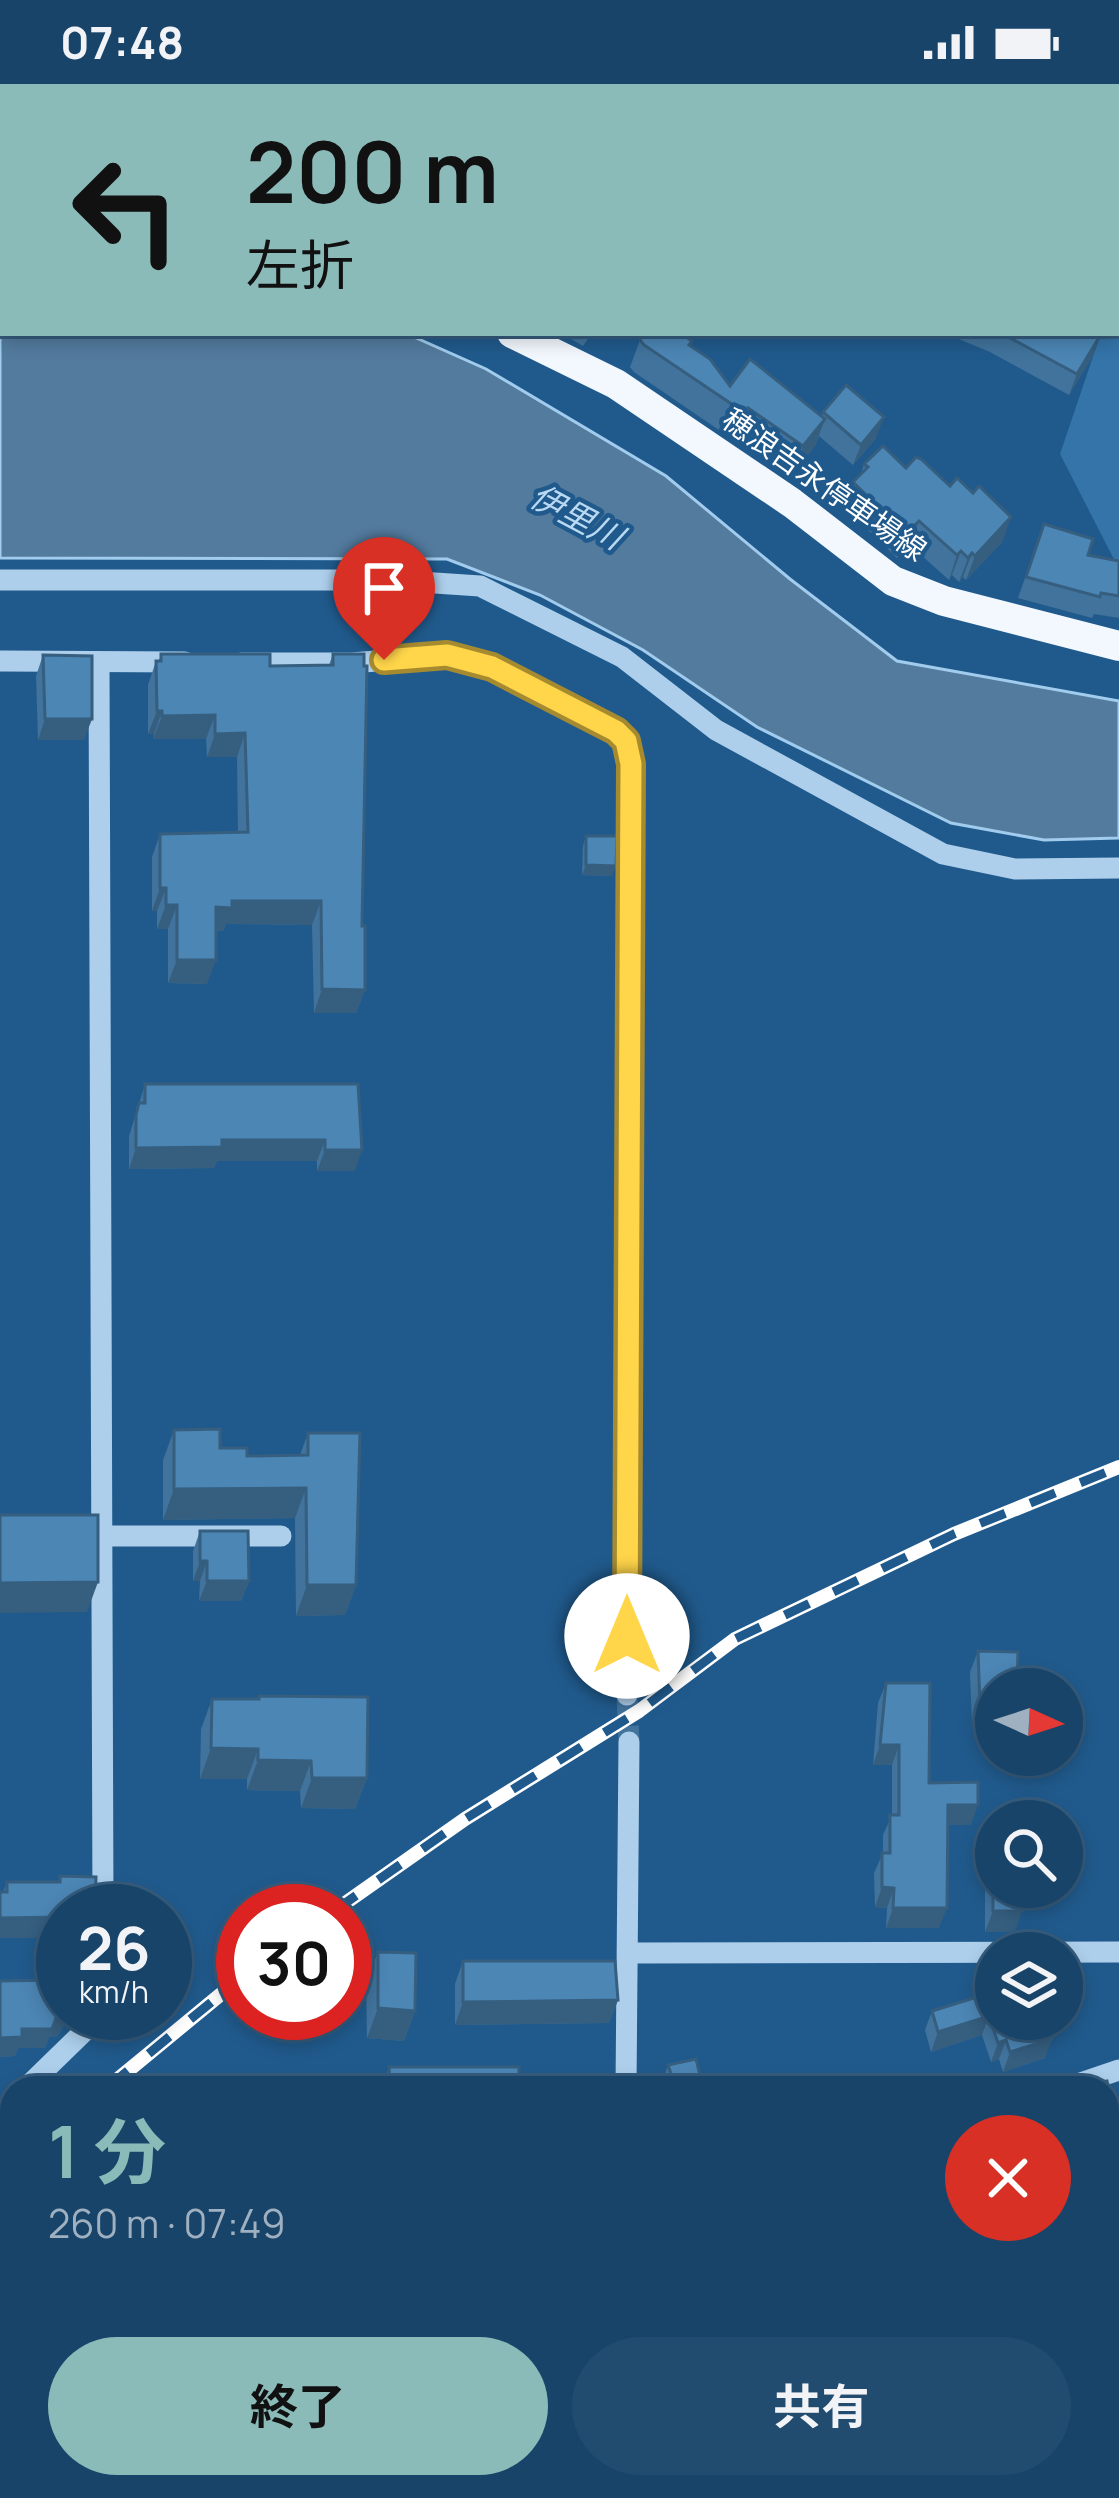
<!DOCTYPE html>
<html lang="ja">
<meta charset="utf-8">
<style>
:root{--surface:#184469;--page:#214b6f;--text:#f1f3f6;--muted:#9fb0c0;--line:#365c7d;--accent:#8bbbb9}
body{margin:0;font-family:Manrope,"Noto Sans JP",sans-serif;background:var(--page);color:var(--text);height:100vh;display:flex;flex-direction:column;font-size:45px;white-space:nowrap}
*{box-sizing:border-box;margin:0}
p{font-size:39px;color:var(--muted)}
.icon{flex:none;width:66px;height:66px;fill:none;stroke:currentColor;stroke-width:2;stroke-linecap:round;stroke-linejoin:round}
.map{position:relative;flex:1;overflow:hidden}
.panel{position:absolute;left:0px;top:1992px;width:1119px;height:423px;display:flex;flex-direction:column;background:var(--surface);border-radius:36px 36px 0 0;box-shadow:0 6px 18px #0003,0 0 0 3px var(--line)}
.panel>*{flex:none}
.banner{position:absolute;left:0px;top:0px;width:1119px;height:252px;box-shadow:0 6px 18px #0003,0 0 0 3px var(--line);background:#8bbbb9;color:#111;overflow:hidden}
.needle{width:78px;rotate:93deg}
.fabs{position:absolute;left:975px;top:1584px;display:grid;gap:24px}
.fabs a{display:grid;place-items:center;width:108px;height:108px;border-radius:50%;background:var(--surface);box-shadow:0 6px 18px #0003,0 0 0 3px var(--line);font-size:60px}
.speed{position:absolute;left:36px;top:1800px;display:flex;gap:24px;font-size:60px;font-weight:700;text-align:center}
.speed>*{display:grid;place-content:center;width:156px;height:156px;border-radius:50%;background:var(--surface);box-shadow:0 6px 18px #0003,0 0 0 3px var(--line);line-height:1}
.speed small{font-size:30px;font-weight:400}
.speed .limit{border:18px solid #d22;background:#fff;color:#111}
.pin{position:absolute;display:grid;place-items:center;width:102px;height:102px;color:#fff;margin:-123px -51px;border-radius:50% 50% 50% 0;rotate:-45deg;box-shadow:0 0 12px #0007}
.pin .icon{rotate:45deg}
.me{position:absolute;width:132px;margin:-66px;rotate:0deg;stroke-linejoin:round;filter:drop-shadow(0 0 9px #0008)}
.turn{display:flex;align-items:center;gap:42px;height:252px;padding:0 48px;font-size:54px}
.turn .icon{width:156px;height:156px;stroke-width:2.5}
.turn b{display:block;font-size:84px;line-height:102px}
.round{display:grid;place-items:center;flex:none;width:126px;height:126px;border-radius:63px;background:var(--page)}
.head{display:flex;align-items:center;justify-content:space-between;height:204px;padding:0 48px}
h1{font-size:72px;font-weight:700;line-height:90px;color:var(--accent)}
.button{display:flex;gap:24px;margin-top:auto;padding:24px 48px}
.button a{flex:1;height:138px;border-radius:72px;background:var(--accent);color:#111;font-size:48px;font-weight:700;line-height:138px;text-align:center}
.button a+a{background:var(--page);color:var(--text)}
.status{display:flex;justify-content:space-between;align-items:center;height:84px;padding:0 60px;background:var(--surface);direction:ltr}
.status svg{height:33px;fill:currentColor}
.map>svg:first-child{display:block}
.green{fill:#3474a9}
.water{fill:#537b9e;stroke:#a1cced;stroke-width:3}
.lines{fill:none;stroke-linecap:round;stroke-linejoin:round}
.minor-tunnel{stroke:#41739d;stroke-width:21;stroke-dasharray:21 10;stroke-linecap:butt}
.minor{stroke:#adcfec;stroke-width:21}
.major{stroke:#f2f8fe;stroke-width:30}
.rail-casing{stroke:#fff;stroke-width:14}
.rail{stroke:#205a8c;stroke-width:9;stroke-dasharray:27;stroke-linecap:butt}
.wall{fill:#41739c}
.shaded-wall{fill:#355e7f}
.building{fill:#4c86b5;stroke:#355e7f;stroke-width:3}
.route-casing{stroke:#a68a30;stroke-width:30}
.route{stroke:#ffd54a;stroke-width:21}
.labels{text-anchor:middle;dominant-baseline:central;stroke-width:9;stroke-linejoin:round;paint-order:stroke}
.street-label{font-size:30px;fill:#fff;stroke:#205a8c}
.water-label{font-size:33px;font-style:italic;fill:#b9d9f3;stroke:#205a8c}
</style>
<div class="status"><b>07:48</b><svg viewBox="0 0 49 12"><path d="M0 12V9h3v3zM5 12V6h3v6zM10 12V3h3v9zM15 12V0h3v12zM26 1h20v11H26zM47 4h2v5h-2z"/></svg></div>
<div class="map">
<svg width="1119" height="2414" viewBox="0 0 1119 2414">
<rect width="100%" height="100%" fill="#205a8c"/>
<g class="green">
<polygon points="0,0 736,0 3,3 3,35"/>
<polygon points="1119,211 1119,485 1060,370 1101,249 1116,249"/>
<polygon points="1119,2180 1119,2414 0,2414 12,2394 12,2403 1107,2403 1107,2183"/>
</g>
<polygon class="water" points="0,158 3,249 405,249 486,285 666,392 790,495 897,577 1119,617 1119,754 1044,756 951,739 757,643 643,566 540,511 447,475 0,474"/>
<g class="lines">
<polyline class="minor-tunnel" points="627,1611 629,1658"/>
<g class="minor">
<polyline points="0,496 390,496 480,502 622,573 716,646 943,770 1015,785 1119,784"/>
<polyline points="0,577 185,578"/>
<polyline points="99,578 103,1827"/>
<polyline points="241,579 352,579 447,571 492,583 616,647 625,657 631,680 627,1611"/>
<polyline points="101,1452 281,1452"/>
<polyline points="630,1869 1119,1868"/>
<polyline points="26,2004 103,1929"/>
<polyline points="626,2004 629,1658"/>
<polyline points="1066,2004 1119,1986"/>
<polyline points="0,2029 12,2017"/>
<polyline points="0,2170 12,2169"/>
<polyline points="0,2209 12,2201"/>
</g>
<g class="major">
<polyline points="0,114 3,114"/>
<polyline points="512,249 616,300 792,419 893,497 944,517 1119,562"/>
<polyline points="1107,2349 1119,2348"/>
<polyline points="698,2414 747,2403"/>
</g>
<g class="rail-casing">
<g id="rail">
<polyline points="334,1827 465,1735 639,1627 735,1555 954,1450 1119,1383"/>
<polyline points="107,2004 243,1892"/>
<polyline points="0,2100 12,2088"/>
</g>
</g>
<use href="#rail" class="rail"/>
</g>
<g class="wall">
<polygon points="561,249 592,249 583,262"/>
<polygon points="944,249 1100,249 1094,270 1069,311 990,268"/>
<polygon points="640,256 690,262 730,302 822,332 823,328 876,354 853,381 819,352 815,362 793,390 738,352 735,357 634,288 630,283"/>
<polygon points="864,380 906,384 1003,457 966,496 963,493 959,498 952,491 949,496 910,461 897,474 844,423 853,398 861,390"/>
<polygon points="1044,440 1088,471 1119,477 1119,534 1094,530 1092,534 1018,514"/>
<polygon points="161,570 270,582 329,581 333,570 362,842 365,906 356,929 314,929 312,841 226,840 223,847 216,847 207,900 168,899 168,845 157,845 157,827 152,827 152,773 160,750 238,748 237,673 207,673 206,655 153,655 154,650 148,650 148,601 156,577 159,577"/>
<polygon points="43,571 84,656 38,656 36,592"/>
<polygon points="586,752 612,792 582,791 583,762"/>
<polygon points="145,1000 358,1000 355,1087 317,1087 317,1077 217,1077 214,1084 129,1085 129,1052"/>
<polygon points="174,1346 247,1372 300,1371 308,1349 356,1501 345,1531 296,1532 295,1434 163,1436 163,1376"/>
<polygon points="200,1447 249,1497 241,1517 199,1517 200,1497 193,1497 193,1467"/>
<polygon points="978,1567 1018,1568 972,1641 970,1588"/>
<polygon points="886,1599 929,1699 971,1741 948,1741 939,1844 886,1844 887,1824 875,1823 874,1789 883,1769 883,1751 892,1731 892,1681 873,1681 878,1619"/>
<polygon points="259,1612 367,1694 355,1725 301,1724 300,1707 247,1706 247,1695 200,1695 201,1645 212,1615 258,1615"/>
<polygon points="993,1776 1015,1848 985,1848 985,1796"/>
<polygon points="60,1792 63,1827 62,1944 57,1953 49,1953 45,1964 18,1964 15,1972 0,1973 0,1897 50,1896 52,1875 51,1854 0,1854 0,1808 3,1808 7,1798 58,1798"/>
<polygon points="378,1868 415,1927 404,1957 367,1954 366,1899"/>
<polygon points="463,1877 618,1916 609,1939 455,1941 455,1900"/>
<polygon points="988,1904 1045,1974 1003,1988 999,1975 991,1978 982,1951 931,1968 925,1946 932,1927 986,1910"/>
<polygon points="668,1981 703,2004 662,2004 661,2001"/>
<polygon points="389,1983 519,2004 382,2004"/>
</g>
<g class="shaded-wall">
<polygon points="330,0 375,0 374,3 319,3"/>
<polygon points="0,66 3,67 3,87 0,87"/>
<polygon points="1101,250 1094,270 1069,311 1077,290"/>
<polygon points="748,324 738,352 735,357 745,329"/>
<polygon points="884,333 876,354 853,381 861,361"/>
<polygon points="825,335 815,362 793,390 803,362"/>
<polygon points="1011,433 1003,457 966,496 975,472"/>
<polygon points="919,437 910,461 897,474 906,450"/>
<polygon points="961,467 952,491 949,496 957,471"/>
<polygon points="972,469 963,493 959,498 968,474"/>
<polygon points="157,627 162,627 154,650 148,650"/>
<polygon points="215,631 206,655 153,655 162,632"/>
<polygon points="45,635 92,635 84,656 38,656"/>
<polygon points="245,649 237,673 207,673 215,650"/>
<polygon points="586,781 616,782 612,792 582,791"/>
<polygon points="160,804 166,804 157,827 152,827"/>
<polygon points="232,817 321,817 312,841 226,840 223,847 207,846 216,823"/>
<polygon points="166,821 177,821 168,845 157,845"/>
<polygon points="177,876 216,876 207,900 168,899"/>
<polygon points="322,905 365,906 356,929 314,929"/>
<polygon points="222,1056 325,1056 317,1077 217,1077 214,1084 129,1085 136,1064"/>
<polygon points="325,1066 362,1066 355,1087 317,1087"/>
<polygon points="306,1404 295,1434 163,1436 174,1405"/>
<polygon points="200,1477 207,1477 200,1497 193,1497"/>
<polygon points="207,1497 249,1497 241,1517 199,1517"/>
<polygon points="98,1498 87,1528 0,1529 0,1499"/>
<polygon points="307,1501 356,1501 345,1531 296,1532"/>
<polygon points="980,1621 996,1621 996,1642 972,1641"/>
<polygon points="880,1661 899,1661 892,1681 873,1681"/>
<polygon points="211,1664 258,1665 247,1695 200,1695"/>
<polygon points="258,1676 311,1677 300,1707 247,1706"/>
<polygon points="312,1694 367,1694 355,1725 301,1724"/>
<polygon points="948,1721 978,1721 971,1741 941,1741"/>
<polygon points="882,1803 894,1804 887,1824 875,1823"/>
<polygon points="893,1824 947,1824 939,1844 886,1844"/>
<polygon points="993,1827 1022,1827 1015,1848 985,1848"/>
<polygon points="59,1833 51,1854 0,1854 0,1834"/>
<polygon points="58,1854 63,1854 63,1875 57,1860 51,1875"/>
<polygon points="618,1916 609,1939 455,1941 463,1918"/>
<polygon points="378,1924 415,1927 404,1957 367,1954"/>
<polygon points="66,1929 80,1929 62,1944 57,1953 49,1953 56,1934"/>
<polygon points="989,1932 982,1951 931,1968 938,1948"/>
<polygon points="22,1945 52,1945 45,1964 18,1964 15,1972 0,1973 0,1954"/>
<polygon points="1052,1955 1045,1974 1003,1988 1010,1968"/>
<polygon points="1006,1956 999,1975 991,1978 998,1959"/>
<polygon points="1119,2076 1119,2095 1107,2097 1107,2078"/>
<polygon points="12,2303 12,2311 0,2318 0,2309"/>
</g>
<g class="building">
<polygon points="267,0 330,0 319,3 266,3"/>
<polygon points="0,43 3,43 3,67 0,66"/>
<polygon points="645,249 680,249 692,257 689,261 710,275 730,302 750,275 825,335 803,362 748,324 745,329 644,261 640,256"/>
<polygon points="1001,249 1100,249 1101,250 1077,290"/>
<polygon points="846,301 884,333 861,361 823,328"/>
<polygon points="883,362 906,384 916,373 921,375 950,402 957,394 973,409 979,402 1011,433 975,472 972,469 968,474 961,467 957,471 919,437 906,450 853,398 868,383 864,380"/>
<polygon points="1044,440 1093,455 1088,471 1119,477 1119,512 1101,509 1100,513 1026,493"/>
<polygon points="161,570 270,570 270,582 333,581 333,570 364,570 364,582 367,582 362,842 365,842 365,906 322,905 321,817 232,817 232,824 216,823 216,876 177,876 177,821 166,821 166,804 160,804 160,750 248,748 245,649 215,650 215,631 162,632 162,627 157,627 156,577 161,577"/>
<polygon points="43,571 92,572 92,635 45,635"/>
<polygon points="586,752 617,752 616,782 586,781"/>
<polygon points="145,1000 358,1000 362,1066 325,1066 325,1056 222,1056 222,1063 136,1064 136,1031 139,1019 145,1019"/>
<polygon points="220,1345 220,1364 247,1364 247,1372 308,1371 308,1349 360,1349 356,1501 307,1501 306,1404 174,1405 174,1346"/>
<polygon points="0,1431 98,1431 98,1498 0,1499"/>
<polygon points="200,1447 248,1447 249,1497 207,1497 207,1477 200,1477"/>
<polygon points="978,1567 1018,1568 1017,1605 996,1605 996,1621 980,1621"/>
<polygon points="886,1599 930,1599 929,1699 978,1698 978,1721 948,1721 947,1824 893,1824 894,1804 882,1803 882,1769 890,1769 890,1731 899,1731 899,1661 880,1661"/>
<polygon points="259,1612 368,1613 367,1694 312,1694 311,1677 258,1676 258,1665 211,1664 212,1615 259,1615"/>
<polygon points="993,1776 996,1776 996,1803 1022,1803 1022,1827 993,1827"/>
<polygon points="60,1792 96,1793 95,1827 63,1827 63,1854 58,1854 59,1833 0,1834 0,1808 7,1808 7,1798 60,1798"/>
<polygon points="57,1860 63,1866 63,1929 66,1929 64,1934 56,1934 52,1945 22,1945 22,1953 0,1954 0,1897 56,1896"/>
<polygon points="378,1868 416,1869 415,1927 378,1924"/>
<polygon points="463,1877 615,1877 618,1916 463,1918"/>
<polygon points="996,1902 996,1935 1046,1935 1052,1955 1010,1968 1006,1956 998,1959 989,1932 938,1948 932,1927 990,1909 988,1904"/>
<polygon points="696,1975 703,2004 676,2004 668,1981"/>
<polygon points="389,1983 519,1983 519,2004 390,2004"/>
<polygon points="566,1992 605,1993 605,2004 566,2004"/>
<polygon points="1107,1997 1116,2051 1119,2050 1119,2076 1107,2078 1107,2004 1067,2004"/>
<polygon points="12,2277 12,2303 0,2309 0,2284"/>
</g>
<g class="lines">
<g class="route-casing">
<polyline id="route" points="384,576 447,571 492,583 616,647 626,657 631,680 627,1552"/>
</g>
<use href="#route" class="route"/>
</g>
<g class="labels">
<g class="street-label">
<text transform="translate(825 400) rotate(35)">穂浪吉永停車場線</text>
</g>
<g class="water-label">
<text transform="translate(577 432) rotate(28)">伊里川</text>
</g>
</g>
</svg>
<div class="fabs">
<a><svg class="needle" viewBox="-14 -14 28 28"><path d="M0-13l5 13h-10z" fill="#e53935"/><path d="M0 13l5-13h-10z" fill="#9fb0c0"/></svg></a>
<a><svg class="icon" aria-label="search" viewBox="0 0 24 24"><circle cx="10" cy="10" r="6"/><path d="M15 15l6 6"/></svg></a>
<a><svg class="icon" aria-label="layers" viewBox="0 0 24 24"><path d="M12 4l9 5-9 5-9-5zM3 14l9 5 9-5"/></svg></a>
</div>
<div class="speed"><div>26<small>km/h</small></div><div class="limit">30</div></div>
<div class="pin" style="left:384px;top:576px;background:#d93025"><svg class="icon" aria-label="arrive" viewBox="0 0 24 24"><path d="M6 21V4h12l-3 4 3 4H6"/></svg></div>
<svg class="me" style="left:627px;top:1552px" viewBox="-20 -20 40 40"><circle r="19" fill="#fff"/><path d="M0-13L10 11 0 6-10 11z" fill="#ffd54a"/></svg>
<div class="banner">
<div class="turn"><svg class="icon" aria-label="left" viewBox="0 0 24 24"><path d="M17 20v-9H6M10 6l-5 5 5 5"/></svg><div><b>200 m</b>左折</div></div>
</div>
<section class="panel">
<div class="head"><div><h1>1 分</h1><p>260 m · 07:49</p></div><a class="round" style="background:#d93025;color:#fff"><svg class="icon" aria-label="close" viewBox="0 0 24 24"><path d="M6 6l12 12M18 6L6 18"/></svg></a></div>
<div class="button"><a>終了</a><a>共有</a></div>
</section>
</div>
